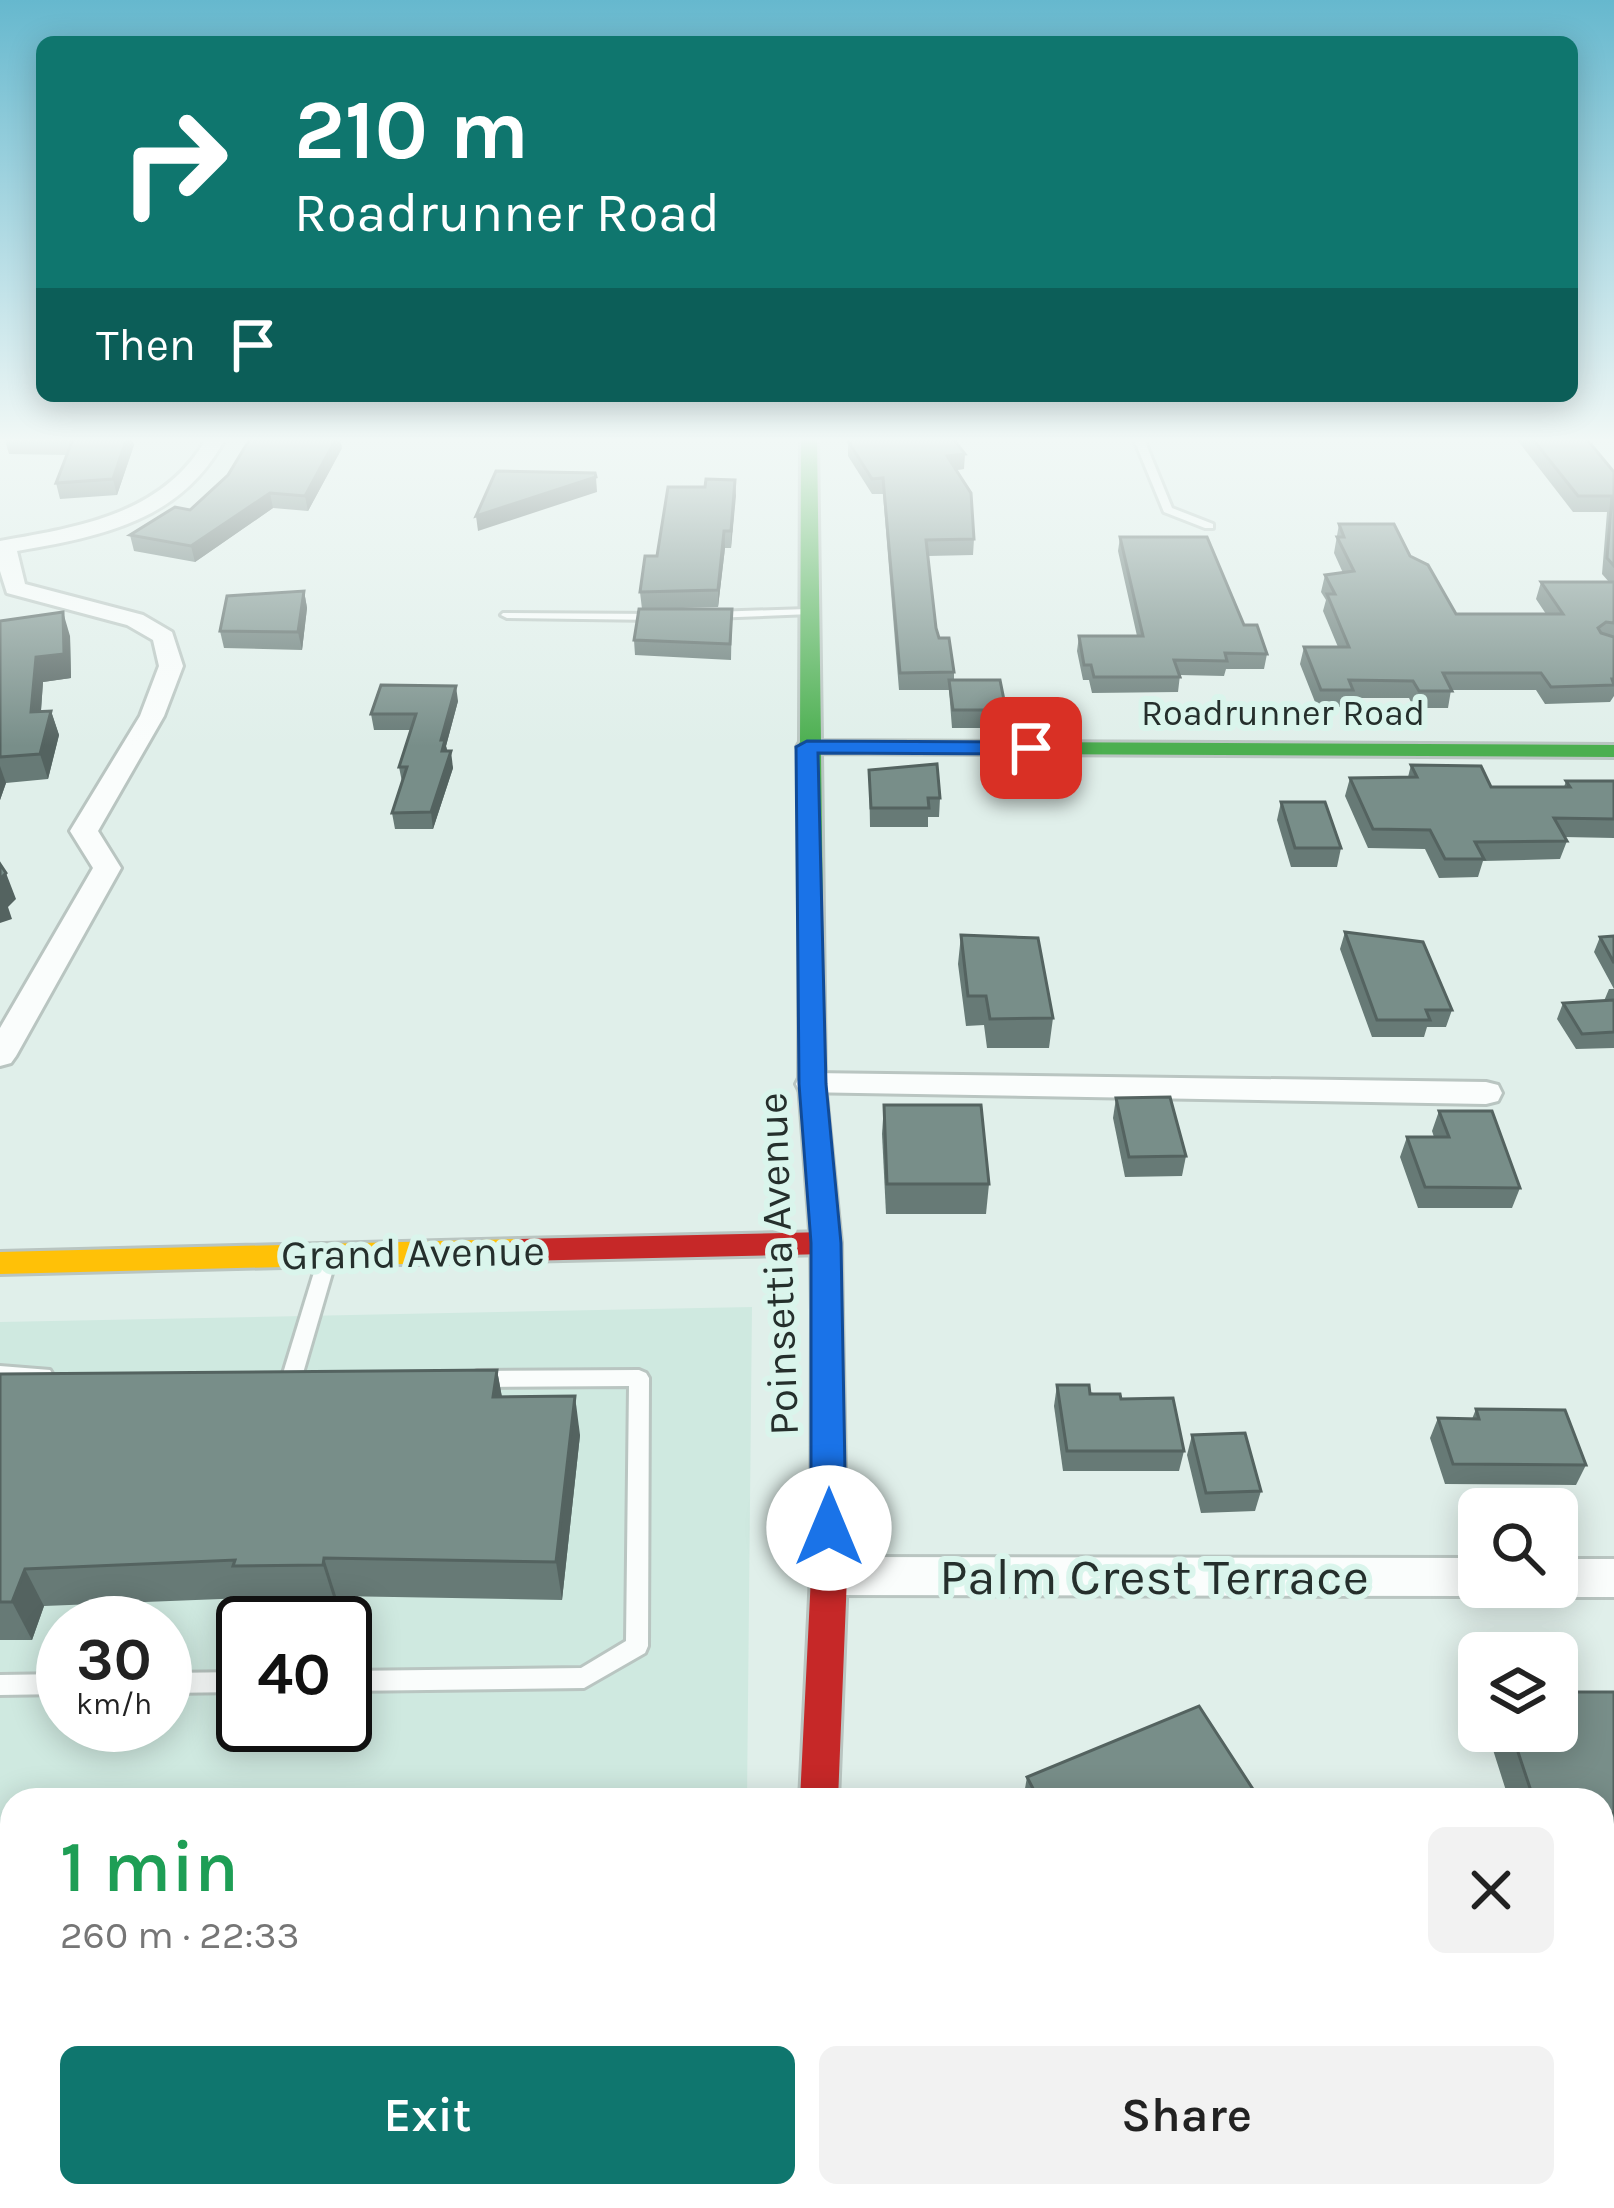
<!DOCTYPE html>
<meta charset="utf-8">
<style>
:root{--surface:#fff;--page:#f2f2f2;--text:#222;--muted:#767676;--accent:#0f766e}
body{margin:0;font-family:Karla,sans-serif;background:var(--page);color:var(--text);height:100vh;display:flex;flex-direction:column;font-size:45px;white-space:nowrap}
*{box-sizing:border-box;margin:0}
p{font-size:39px;color:var(--muted)}
.icon{flex:none;width:66px;height:66px;fill:none;stroke:currentColor;stroke-width:2;stroke-linecap:round;stroke-linejoin:round}
.map{position:relative;flex:1;overflow:hidden}
.sheet{position:absolute;left:0px;top:1788px;width:1614px;height:420px;display:flex;flex-direction:column;background:var(--surface);border-radius:36px 36px 0 0;box-shadow:0 6px 30px #0003}
.sheet>*{flex:none}
.guide{position:absolute;left:36px;top:36px;width:1542px;height:366px;border-radius:18px;box-shadow:0 6px 30px #0003;background:#0f766e;color:#fff;overflow:hidden}
.tools{position:absolute;left:1458px;top:1488px;display:grid;gap:24px}
.tools a{display:grid;place-items:center;width:120px;height:120px;border-radius:18px;background:var(--surface);box-shadow:0 6px 30px #0003;font-size:60px}
.speed{position:absolute;left:36px;top:1596px;display:flex;gap:24px;font-size:60px;font-weight:700;text-align:center}
.speed>*{display:grid;place-content:center;width:156px;height:156px;border-radius:50%;background:var(--surface);box-shadow:0 6px 30px #0003;line-height:1}
.speed small{font-size:30px;font-weight:400}
.speed .limit{border:6px solid #111;border-radius:18px;background:#fff;color:#111}
.pin{position:absolute;display:grid;place-items:center;width:102px;height:102px;color:#fff;margin:-51px;border-radius:24px;box-shadow:0 6px 18px #0006}
.me{position:absolute;width:132px;margin:-66px;rotate:0deg;stroke-linejoin:round;filter:drop-shadow(0 0 9px #0008)}
.turn{display:flex;align-items:center;gap:42px;height:252px;padding:0 60px;font-size:54px}
.turn .icon{width:156px;height:156px;stroke-width:2.5}
.turn b{display:block;font-size:84px;line-height:102px}
.then{display:flex;align-items:center;height:114px;padding:0 60px;background:#0003;gap:24px;font-size:45px}
.round{display:grid;place-items:center;flex:none;width:126px;height:126px;border-radius:18px;background:var(--page)}
.summary{display:flex;align-items:center;justify-content:space-between;height:204px;padding:0 60px}
h1{font-size:72px;font-weight:600;line-height:90px;color:#1e9e55}
.primary-button{display:flex;gap:24px;margin-top:auto;padding:24px 60px}
.primary-button a{flex:1;height:138px;border-radius:18px;background:var(--accent);color:#fff;font-size:48px;font-weight:600;line-height:138px;text-align:center}
.primary-button a+a{background:var(--page);color:var(--text)}
.map>svg:first-child{display:block}
.built{fill:#cfe9e0;fill-rule:evenodd}
.lines{fill:none;stroke-linecap:round;stroke-linejoin:round}
.lane-casing{stroke:#b9c5c1;stroke-width:6}
.street-casing{stroke:#b9c5c1;stroke-width:6}
.fast-casing{stroke:#b9c5c1;stroke-width:6}
.slow-casing{stroke:#b9c5c1;stroke-width:6}
.jam-casing{stroke:#b9c5c1;stroke-width:6}
.lane{fill:#fafdfc;fill-rule:evenodd}
.street{fill:#fafdfc;fill-rule:evenodd}
.fast{fill:#4caf50;fill-rule:evenodd}
.slow{fill:#ffc107;fill-rule:evenodd}
.jam{fill:#c62828;fill-rule:evenodd}
.wall{fill:#677a76}
.shaded-wall{fill:#546360}
.building{fill:#788e89;stroke:#546360;stroke-width:3}
.route{fill:#1a73e8;stroke:#114b97;stroke-width:3}
.labels{text-anchor:middle;dominant-baseline:central;stroke-width:12;stroke-linejoin:round;paint-order:stroke}
.far-street-label{font-size:36px;fill:#252f2c;stroke:#daf5ec}
.street-label{font-size:42px;fill:#252f2c;stroke:#daf5ec}
.near-street-label{font-size:51px;fill:#252f2c;stroke:#daf5ec}
</style>
<div class="map">
<svg width="1614" height="2208" viewBox="0 0 1614 2208">
<rect width="100%" height="100%" fill="#e0efea"/>
<path class="built" d="M752,1307L747,1800H12V2196H743V2208H0V1322ZM63,1623H165V1725H63ZM243,1623H345V1725H243Z"/>
<g class="lines">
<g class="lane-casing">
<g id="lane">
<polygon points="1133,437 1143,437 1172,508 1213,524 1213,528 1205,528 1164,512"/>
<polygon points="807,609 813,612 811,614 712,618 706,615 712,612"/>
<polygon points="503,613 657,614 663,617 657,620 507,618 501,615"/>
<polygon points="328,1249 334,1251 337,1256 301,1380 298,1385 291,1388 284,1385 281,1380 319,1256 322,1251"/>
<polygon points="0,1366 50,1370 53,1375 50,1380 0,1382"/>
<polygon points="639,1370 646,1373 649,1378 648,1646 645,1653 584,1688 345,1691 345,1671 581,1668 626,1641 629,1386 477,1387 470,1384 467,1379 470,1374 477,1371"/>
<polygon points="243,1672 243,1692 165,1693 165,1673"/>
<polygon points="63,1674 63,1694 0,1695 0,1675"/>
<rect x="0" y="1994" width="12" height="26"/>
<rect x="638" y="2196" width="28" height="12"/>
</g>
</g>
<g class="street-casing">
<g id="street">
<path d="M207,437H226C182,521 103,536 17,551L25,584L143,615L172,632L183,666L164,716L98,831L121,868L16,1056L11,1063L0,1066V1028L93,868L70,831L140,716L159,666L153,640L127,625L7,593L0,571V541C79,527 165,514 207,437Z"/>
<polygon points="812,1073 1486,1082 1498,1085 1502,1093 1498,1101 1486,1104 800,1092 796,1084 800,1076"/>
<polygon points="829,1557 1479,1558 1479,1587 1496,1587 1479,1596 829,1595 814,1589 808,1576 814,1563"/>
<polygon points="1557,1559 1614,1559 1614,1597 1557,1597 1542,1591 1540,1587 1557,1587"/>
</g>
</g>
<g class="fast-casing">
<g id="fast">
<polygon points="801,437 817,437 821,741 1614,745 1614,757 821,753 825,1084 841,1243 842,1311 838,1319 827,1323 816,1319 812,1311 811,1243 799,1084 800,752 797,747 800,742"/>
<rect x="792" y="2196" width="46" height="12"/>
</g>
</g>
<g class="slow-casing">
<polygon id="slow" points="519,1239 529,1242 534,1250 529,1258 519,1261 0,1274 0,1252"/>
</g>
<g class="jam-casing">
<g id="jam">
<polygon points="826,1232 836,1235 841,1243 836,1251 826,1254 519,1261 509,1258 504,1250 509,1242 519,1239"/>
<polygon points="827,1299 838,1303 842,1311 847,1576 838,1800 800,1800 811,1576 812,1311 816,1303"/>
</g>
</g>
<use href="#lane" class="lane"/>
<use href="#street" class="street"/>
<use href="#fast" class="fast"/>
<use href="#slow" class="slow"/>
<use href="#jam" class="jam"/>
</g>
<g class="wall">
<polygon points="4,437 131,437 134,445 117,495 60,499 56,483 67,455 9,454"/>
<polygon points="848,437 964,469 956,470 974,539 973,555 928,556 936,628 954,672 954,680 1006,710 1004,728 952,728 949,690 899,690 883,494 872,494 848,456"/>
<polygon points="1515,437 1585,437 1614,472 1614,696 1610,702 1545,704 1536,690 1451,690 1448,708 1414,708 1409,698 1351,698 1349,707 1317,707 1300,664 1304,647 1338,647 1323,611 1326,600 1321,592 1325,575 1343,573 1334,553 1339,524 1410,556 1456,614 1546,614 1536,599 1541,582 1609,582 1602,574 1607,512 1573,512"/>
<polygon points="342,448 308,511 273,508 195,562 134,551 130,535"/>
<polygon points="735,480 731,548 725,548 718,607 647,609 732,609 731,660 635,655 634,640 642,609 640,592 705,487"/>
<polygon points="1120,537 1244,625 1267,654 1264,669 1226,669 1224,676 1180,675 1178,692 1092,693 1089,680 1083,680 1077,651 1079,636 1137,636 1118,551"/>
<polygon points="304,591 307,608 302,650 224,648 220,631"/>
<polygon points="0,621 70,636 71,678 43,682 41,711 51,711 59,735 48,779 6,783 0,800"/>
<polygon points="458,701 446,746 453,768 433,829 395,829 392,813 402,782 399,767 411,730 374,730 371,714"/>
<polygon points="1411,765 1491,787 1564,787 1566,781 1614,781 1614,838 1564,837 1567,841 1560,859 1483,861 1478,877 1439,878 1425,849 1368,848 1345,796 1350,778 1408,777"/>
<polygon points="869,770 940,798 939,817 928,817 928,827 870,827"/>
<polygon points="1281,802 1341,848 1337,867 1291,867 1277,820"/>
<polygon points="1345,932 1452,1010 1446,1027 1427,1027 1424,1037 1372,1037 1340,949"/>
<polygon points="961,935 1053,1018 1049,1048 987,1048 984,1025 966,1026 958,964"/>
<polygon points="1614,936 1614,1048 1576,1049 1557,1019 1563,1003 1604,1001 1609,989 1614,989 1594,952 1600,937"/>
<polygon points="1116,1098 1186,1156 1182,1176 1125,1177 1113,1118"/>
<polygon points="884,1105 989,1184 986,1214 886,1214 882,1134"/>
<polygon points="1439,1111 1520,1188 1512,1208 1418,1208 1400,1157 1407,1137 1434,1137 1432,1131"/>
<polygon points="497,1370 502,1397 580,1435 562,1600 336,1596 335,1603 248,1604 246,1598 44,1606 32,1640 0,1640 0,1374"/>
<polygon points="1057,1385 1121,1399 1184,1451 1179,1471 1063,1471 1054,1406"/>
<polygon points="1476,1409 1586,1465 1576,1485 1445,1484 1430,1438 1438,1418 1472,1419"/>
<polygon points="1192,1435 1261,1491 1255,1511 1201,1513 1187,1455"/>
<polygon points="1614,1692 1614,1840 1602,1840 1602,1800 1509,1800 1487,1731 1557,1731"/>
<polygon points="1027,1777 1260,1800 1023,1800"/>
<polygon points="1024,2196 1188,2196 1190,2205 1235,2202 1234,2196 1392,2196 1393,2202 1405,2208 1025,2208"/>
<polygon points="1504,2196 1602,2196 1608,2208 1491,2208 1493,2206 1507,2205"/>
</g>
<g class="shaded-wall">
<polygon points="127,437 131,437 134,445 117,495 113,479"/>
<polygon points="337,437 340,437 342,448 308,511 305,496"/>
<polygon points="965,454 964,469 946,471 947,456"/>
<polygon points="596,477 597,492 478,531 476,516"/>
<polygon points="735,480 736,496 731,548 731,531"/>
<polygon points="270,493 273,508 195,562 191,546"/>
<polygon points="724,531 725,548 718,607 718,590"/>
<polygon points="304,591 307,608 302,650 298,632"/>
<polygon points="63,612 70,636 71,678 43,682 39,737 31,712 36,657"/>
<polygon points="456,686 458,701 446,746 448,756 444,768 441,740"/>
<polygon points="51,711 59,735 48,779 40,754"/>
<polygon points="451,751 453,768 433,829 431,812"/>
<polygon points="0,766 6,783 0,800"/>
<polygon points="6,873 16,899 8,907 12,919 0,923 0,879"/>
<polygon points="497,1370 504,1409 493,1397"/>
<polygon points="575,1396 580,1435 562,1600 556,1562"/>
<polygon points="324,1558 336,1596 335,1603 323,1565"/>
<polygon points="25,1569 44,1606 32,1640 12,1602"/>
<polygon points="481,2196 495,2196 494,2208 480,2208"/>
</g>
<g class="building">
<polygon points="4,437 127,437 113,479 56,483 73,439"/>
<polygon points="251,437 337,437 305,496 270,493 191,546 130,535 175,507 190,510 228,475"/>
<polygon points="848,437 952,437 965,454 947,456 971,493 974,539 926,540 936,628 939,638 949,638 954,672 900,673 883,478 872,479 848,441"/>
<polygon points="1531,437 1585,437 1614,472 1614,566 1607,558 1612,496 1578,496"/>
<polygon points="496,471 595,473 596,477 476,516"/>
<polygon points="706,479 735,480 731,531 724,531 718,590 640,592 645,556 657,556 668,487 705,487"/>
<polygon points="1339,524 1394,524 1410,556 1428,565 1456,614 1563,614 1541,582 1614,582 1614,623 1606,622 1598,628 1601,633 1614,637 1614,679 1612,679 1614,685 1551,687 1541,673 1443,673 1452,691 1419,691 1413,681 1349,680 1353,690 1321,690 1304,647 1349,647 1327,594 1335,594 1325,575 1354,571 1337,537 1344,537"/>
<polygon points="1120,537 1207,537 1244,625 1257,625 1267,654 1225,653 1227,661 1174,660 1180,677 1094,677 1091,665 1084,665 1079,636 1143,636"/>
<polygon points="304,591 298,632 220,631 227,596"/>
<polygon points="639,609 732,609 730,644 634,640"/>
<polygon points="63,612 64,654 36,657 31,712 51,711 40,754 0,757 0,621"/>
<polygon points="949,680 1000,680 1006,710 953,710"/>
<polygon points="381,685 456,686 441,740 445,740 442,751 451,751 431,812 392,813 407,767 399,767 416,714 371,714"/>
<polygon points="937,764 940,798 928,798 929,808 871,808 869,770"/>
<polygon points="1411,765 1481,766 1491,787 1570,787 1566,781 1614,781 1614,819 1554,818 1567,841 1475,842 1484,859 1445,859 1430,830 1373,829 1350,778 1417,777"/>
<polygon points="1281,802 1325,802 1341,848 1295,848"/>
<polygon points="0,864 6,873 0,879"/>
<polygon points="1345,932 1423,942 1452,1010 1426,1010 1430,1020 1377,1020"/>
<polygon points="961,935 1038,938 1053,1018 990,1019 986,996 968,996"/>
<polygon points="1614,936 1614,963 1600,937"/>
<polygon points="1614,1000 1614,1032 1582,1034 1563,1003"/>
<polygon points="1170,1097 1186,1156 1129,1157 1116,1098"/>
<polygon points="884,1105 981,1105 989,1184 887,1184"/>
<polygon points="1439,1111 1492,1111 1520,1188 1425,1187 1407,1137 1449,1137"/>
<polygon points="497,1370 493,1397 575,1396 556,1562 324,1558 323,1565 233,1566 235,1560 25,1569 12,1602 0,1602 0,1374"/>
<polygon points="1057,1385 1089,1385 1090,1394 1120,1394 1121,1399 1173,1398 1184,1451 1067,1451"/>
<polygon points="1476,1409 1565,1410 1586,1465 1453,1464 1438,1418 1479,1419"/>
<polygon points="1245,1433 1261,1491 1206,1493 1192,1435"/>
<polygon points="1557,1692 1614,1692 1614,1813 1602,1813 1602,1800 1534,1800 1511,1731 1557,1731"/>
<polygon points="1199,1706 1260,1800 1039,1800 1027,1777"/>
<polygon points="0,2035 12,2035 12,2196 481,2196 480,2208 0,2208"/>
<polygon points="1602,2188 1608,2208 1494,2208 1493,2206 1531,2204 1529,2196 1602,2196"/>
<polygon points="1032,2196 1188,2196 1190,2205 1249,2201 1248,2196 1392,2196 1393,2202 1404,2203 1405,2208 1034,2208"/>
</g>
<linearGradient id="sky" x2="0" y2="1"><stop stop-color="#66b8ce"/><stop offset="0.59" stop-color="#f1f8f6"/><stop offset="1" stop-color="#f1f8f6" stop-opacity="0"/></linearGradient>
<rect width="1614" height="746" fill="url(#sky)"/>
<polygon class="route" points="807,741 1031,742 1042,748 1031,754 818,753 826,1084 841,1243 846,1528 841,1539 829,1543 816,1539 811,1528 811,1243 799,1084 796,747"/>
<g class="labels">
<g class="far-street-label">
<text x="1283" y="713">Roadrunner Road</text>
</g>
<g class="street-label">
<text transform="translate(413 1253) rotate(-1)">Grand Avenue</text>
<text transform="translate(778 1264) rotate(-92)">Poinsettia Avenue</text>
</g>
<g class="near-street-label">
<text x="1154" y="1577">Palm Crest Terrace</text>
</g>
</g>
</svg>
<div class="tools">
<a><svg class="icon" aria-label="search" viewBox="0 0 24 24"><circle cx="10" cy="10" r="6"/><path d="M15 15l6 6"/></svg></a>
<a><svg class="icon" aria-label="layers" viewBox="0 0 24 24"><path d="M12 4l9 5-9 5-9-5zM3 14l9 5 9-5"/></svg></a>
</div>
<div class="speed"><div>30<small>km/h</small></div><div class="limit">40</div></div>
<div class="pin" style="left:1031px;top:748px;background:#d93025"><svg class="icon" aria-label="arrive" viewBox="0 0 24 24"><path d="M6 21V4h12l-3 4 3 4H6"/></svg></div>
<svg class="me" style="left:829px;top:1528px" viewBox="-20 -20 40 40"><circle r="19" fill="#fff"/><path d="M0-13L10 11 0 6-10 11z" fill="#1a73e8"/></svg>
<div class="guide">
<div class="turn"><svg class="icon" aria-label="right" viewBox="0 0 24 24"><path d="M7 20v-9h11M14 6l5 5-5 5"/></svg><div><b>210 m</b>Roadrunner Road</div></div>
<div class="then">Then<svg class="icon" aria-label="arrive" viewBox="0 0 24 24"><path d="M6 21V4h12l-3 4 3 4H6"/></svg></div>
</div>
<section class="sheet">
<div class="summary"><div><h1>1 min</h1><p>260 m · 22:33</p></div><a class="round"><svg class="icon" aria-label="close" viewBox="0 0 24 24"><path d="M6 6l12 12M18 6L6 18"/></svg></a></div>
<div class="primary-button"><a>Exit</a><a>Share</a></div>
</section>
</div>
